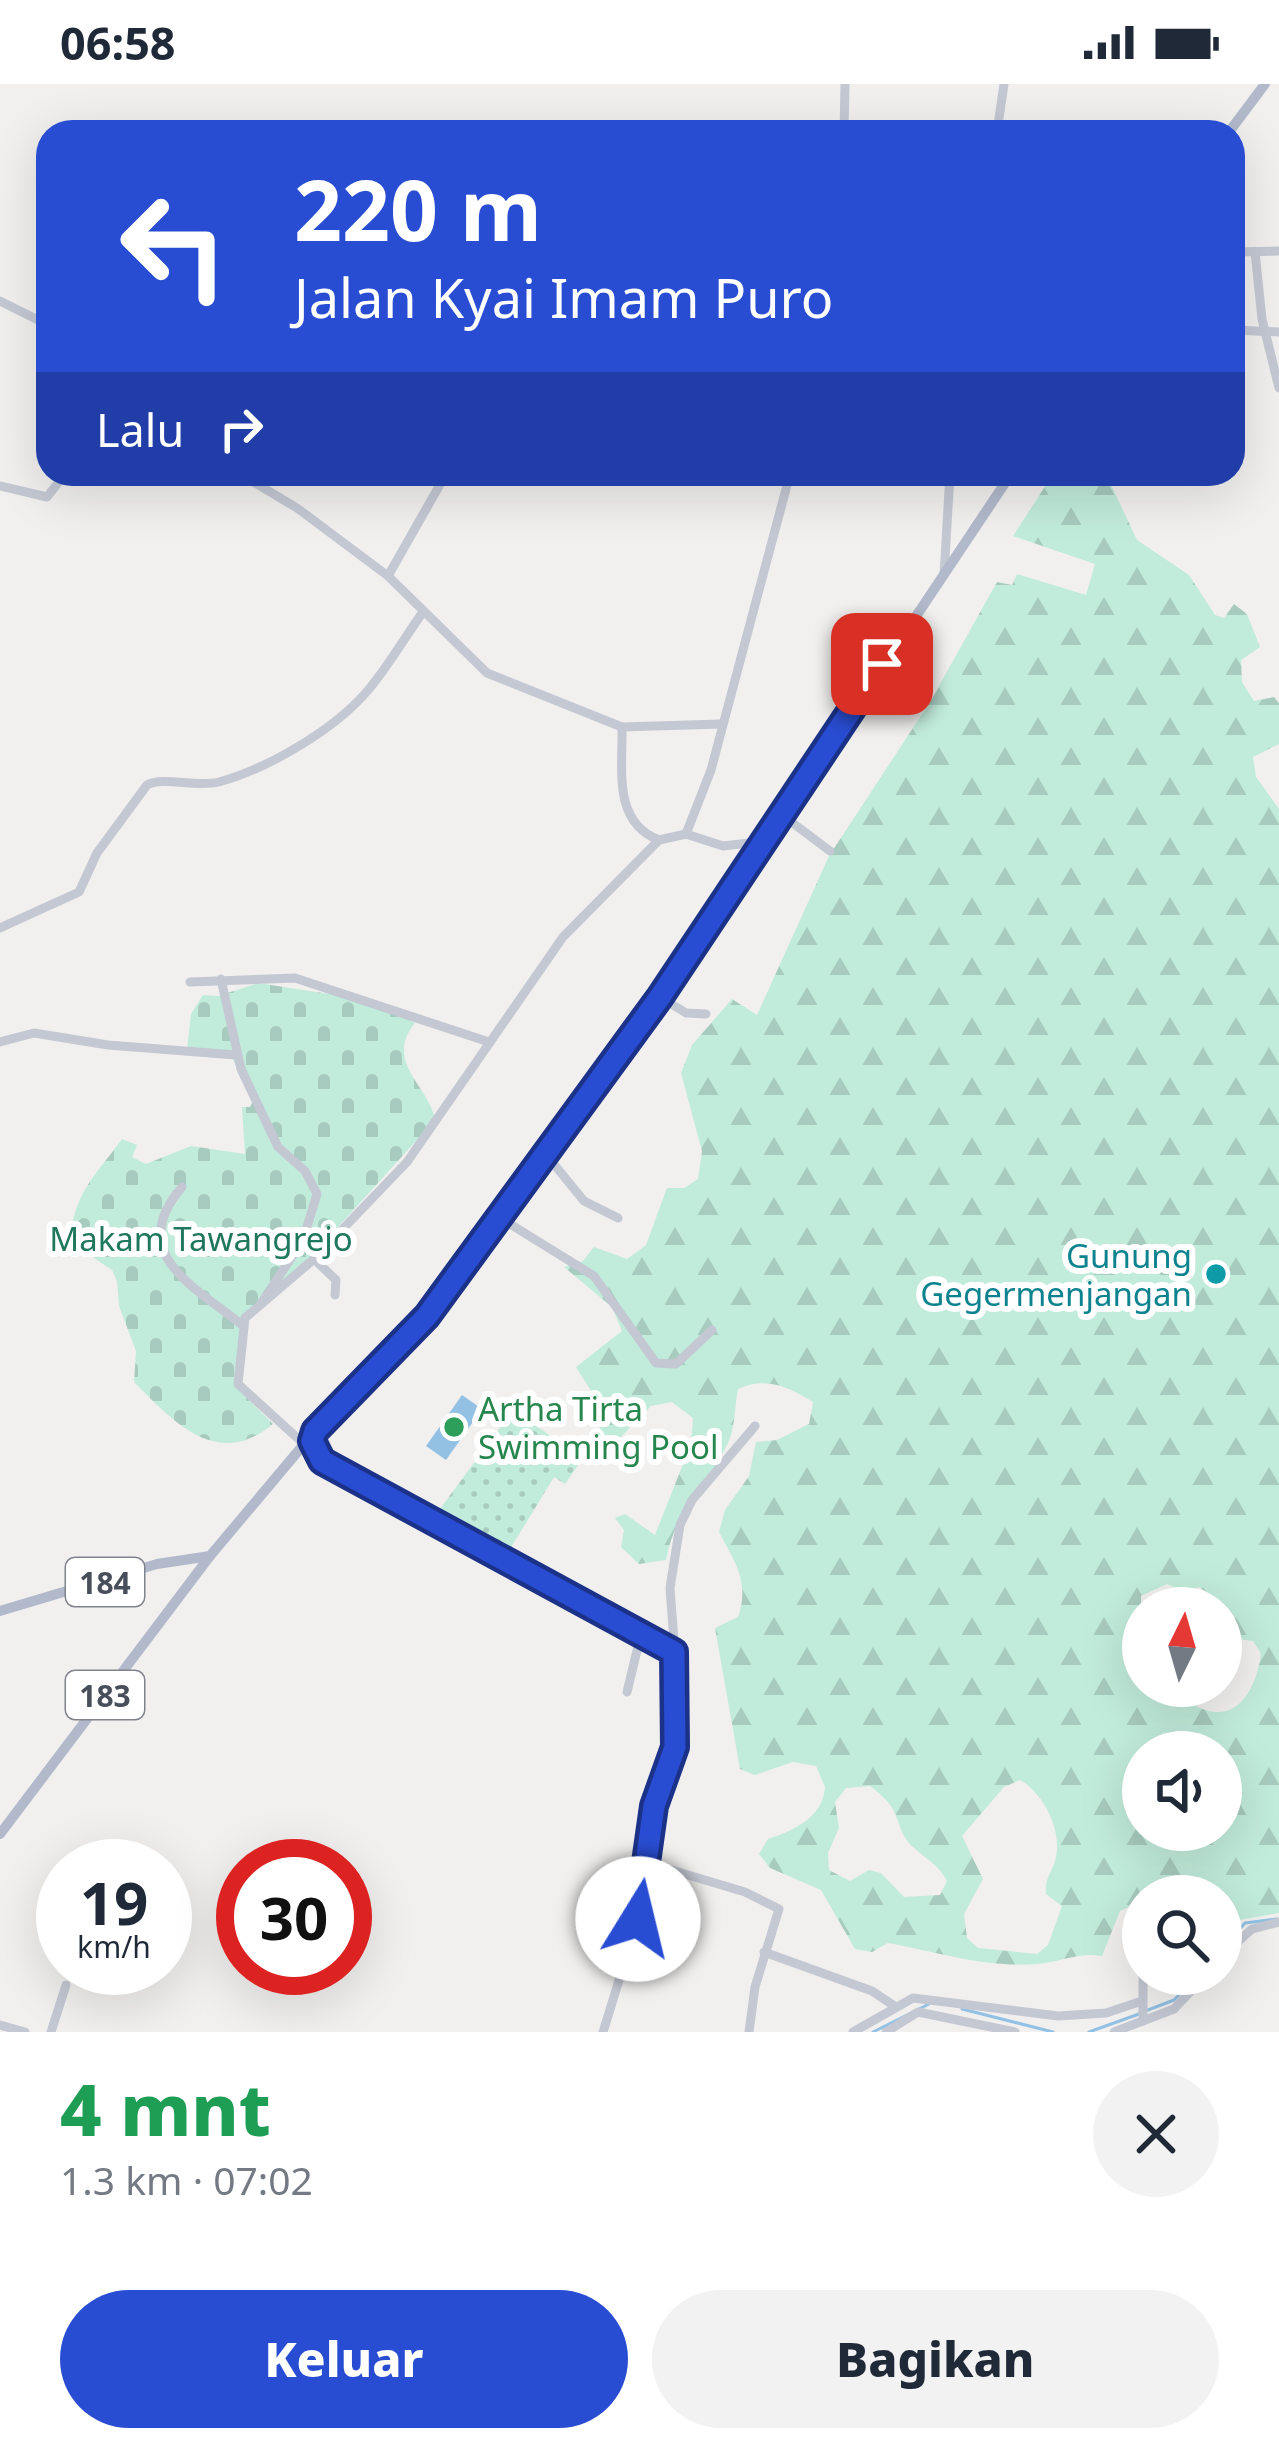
<!DOCTYPE html>
<html lang="id">
<meta charset="utf-8">
<style>
:root{--surface:#fff;--page:#f2f2f3;--text:#1f2937;--muted:#747a83;--accent:#294dd2}
body{margin:0;font-family:"Noto Sans",sans-serif;background:var(--page);color:var(--text);height:100vh;display:flex;flex-direction:column;font-size:45px;white-space:nowrap}
*{box-sizing:border-box;margin:0}
p{font-size:39px;color:var(--muted)}
.icon{flex:none;width:66px;height:66px;fill:none;stroke:currentColor;stroke-width:2;stroke-linecap:round;stroke-linejoin:round}
.map{position:relative;height:1948px;overflow:hidden}
.panel{display:flex;flex-direction:column;background:var(--surface);flex:1}
.panel>*{flex:none}
.banner{position:absolute;left:36px;top:36px;width:1209px;height:366px;border-radius:36px;box-shadow:0 12px 48px #0002;background:#294dd2;color:#fff;overflow:hidden}
.needle{width:78px;rotate:5deg}
.tools{position:absolute;left:1122px;top:1503px;display:grid;gap:24px}
.tools a{display:grid;place-items:center;width:120px;height:120px;border-radius:50%;background:var(--surface);box-shadow:0 12px 48px #0002;font-size:60px}
.speed{position:absolute;left:36px;top:1755px;display:flex;gap:24px;font-size:60px;font-weight:700;text-align:center}
.speed>*{display:grid;place-content:center;width:156px;height:156px;border-radius:50%;background:var(--surface);box-shadow:0 12px 48px #0002;line-height:1}
.speed small{font-size:30px;font-weight:400}
.speed .limit{border:18px solid #d22;background:#fff;color:#111}
.pin{position:absolute;display:grid;place-items:center;width:102px;height:102px;color:#fff;margin:-51px;border-radius:24px;box-shadow:0 6px 18px #0006}
.me{position:absolute;width:132px;margin:-66px;rotate:9deg;stroke-linejoin:round;filter:drop-shadow(0 0 9px #0008)}
.turn{display:flex;align-items:center;gap:42px;height:252px;padding:0 60px;font-size:54px}
.turn .icon{width:156px;height:156px;stroke-width:2.5}
.turn b{display:block;font-size:84px;line-height:102px}
.then{display:flex;align-items:center;height:114px;padding:0 60px;background:#0003;gap:24px;font-size:45px}
.round{display:grid;place-items:center;flex:none;width:126px;height:126px;border-radius:63px;background:var(--page)}
.headline{display:flex;align-items:center;justify-content:space-between;height:204px;padding:0 60px}
h1{font-size:72px;font-weight:800;line-height:90px;color:#1e9e55}
.action{display:flex;gap:24px;margin-top:auto;padding:24px 60px}
.action a{flex:1;height:138px;border-radius:72px;background:var(--accent);color:#fff;font-size:48px;font-weight:800;line-height:138px;text-align:center}
.action a+a{background:var(--page);color:var(--text)}
.status{display:flex;justify-content:space-between;align-items:center;height:84px;padding:0 60px;background:var(--surface);direction:ltr}
.status svg{height:33px;fill:currentColor}
.map>svg:first-child{display:block}
.forest{fill:url(#forest-firs);fill-rule:evenodd}
.cemetery{fill:url(#cemetery-stones)}
.park{fill:url(#park-dots)}
.water{fill:#92c1e4}
.lines{fill:none;stroke-linecap:round;stroke-linejoin:round}
.stream{stroke:#92c1e4;stroke-width:3}
.minor{stroke:#c4c8d3;stroke-width:9}
.major{stroke:#b1b9cb;stroke-width:10}
.route-casing{stroke:#1b3288;stroke-width:30}
.route{stroke:#294dd2;stroke-width:21}
.culture-dot{fill:#0f9aa8;stroke:#fff;stroke-width:4.5}
.leisure-dot{fill:#2e9e5b;stroke:#fff;stroke-width:4.5}
.labels{text-anchor:middle;dominant-baseline:central;stroke-width:12;stroke-linejoin:round;paint-order:stroke}
.shield{fill:#fff;stroke:#80838c;stroke-width:3}
.shield-label{font-size:30px;font-weight:bold;fill:#494e5b}
.park-label{font-size:33px;fill:#1f775e;stroke:#fff}
.culture-label{font-size:33px;fill:#0d838f;stroke:#fff;text-anchor:end}
.leisure-label{font-size:33px;fill:#27864d;stroke:#fff;text-anchor:start}
</style>
<div class="status"><b>06:58</b><svg viewBox="0 0 49 12"><path d="M0 12V9h3v3zM5 12V6h3v6zM10 12V3h3v9zM15 12V0h3v12zM26 1h20v11H26zM47 4h2v5h-2z"/></svg></div>
<div class="map">
<svg width="1279" height="1948" viewBox="0 0 1279 1948">
<defs>
<pattern id="forest-firs" width="22" height="20" patternUnits="userSpaceOnUse" patternTransform="scale(3)"><rect width="22" height="20" fill="#c1ebdb"/><path d="M5 1l3.5 6h-7zM16 11l3.5 6h-7z" fill="#a7cbbe"/></pattern>
<pattern id="cemetery-stones" width="16" height="16" patternUnits="userSpaceOnUse" patternTransform="scale(3)"><rect width="16" height="16" fill="#c1ebdb"/><path d="M2 7V4a2 2 0 0 1 4 0v3zM10 15v-3a2 2 0 0 1 4 0v3z" fill="#a7cbbe"/></pattern>
<pattern id="park-dots" width="8" height="8" patternUnits="userSpaceOnUse" patternTransform="scale(3)"><rect width="8" height="8" fill="#c1ebdb"/><path d="M2 2h.1M6 6h.1" fill="none" stroke="#a7cbbe" stroke-width="1.8" stroke-linecap="round"/></pattern>
</defs>
<rect width="100%" height="100%" fill="#f1f0ef"/>
<path class="forest" d="M1053,390H1106L1137,456L1189,491L1215,531L1224,534L1234,520L1247,530L1260,563L1241,576L1242,598L1254,617L1274,613L1279,619V660L1253,673L1256,693L1279,725V1829L1239,1836L1221,1849V1812H1143V1829L1131,1822L1120,1827L1102,1872C1077,1868 1062,1878 1038,1880C983,1884 939,1868 888,1859L872,1868L855,1865L821,1806L770,1784L759,1770L768,1755C795,1746 823,1733 825,1703L816,1682L793,1678L755,1691L740,1685L715,1544L738,1533C750,1498 735,1478 719,1448L725,1426L749,1392L756,1358L777,1356L809,1340L813,1318C789,1303 766,1292 738,1305C735,1320 735,1340 730,1354C711,1400 676,1421 666,1476L639,1480L621,1463L624,1446L615,1434L625,1430L655,1451L691,1360L693,1334L672,1318L651,1322L610,1364H593L605,1329L576,1283L622,1247L612,1223L564,1183L583,1177L594,1163L627,1175L646,1161L667,1104H684L698,1095L702,1067L681,989L692,961L732,915L757,931L829,772L930,618L997,498L1012,501L1017,490L1086,511L1095,480L1013,452ZM1167,1500L1185,1508L1199,1503L1221,1518V1553L1253,1557L1261,1570C1256,1606 1236,1643 1196,1622L1195,1602H1143L1141,1512ZM1143,1668H1221V1746H1143ZM1020,1696C1043,1709 1062,1745 1056,1773C1053,1788 1044,1794 1046,1810L1062,1822L1048,1861L1037,1870L978,1864L967,1854L964,1830L983,1795L962,1752L1004,1703ZM870,1702C907,1729 891,1741 913,1763C927,1776 938,1780 947,1797L940,1811L904,1813L881,1789L869,1786L850,1797L829,1786L828,1769L839,1744L835,1718L846,1704Z"/>
<path class="cemetery" d="M258,899L368,916L415,939C383,978 430,1003 435,1036L300,1185L258,1220L242,1244L237,1304L273,1340C217,1387 173,1337 134,1298L136,1267L119,1222L117,1197L112,1186L71,1159C71,1112 96,1091 122,1055L137,1061L132,1073L146,1080L191,1062L245,1070L242,1023H250L254,1015L231,972L187,966L191,930L203,911L218,912Z"/>
<polygon class="park" points="513,1326 583,1374 565,1400 554,1393 504,1475 434,1433"/>
<polygon class="water" points="462,1311 482,1325 446,1376 426,1362"/>
<g class="lines">
<g class="stream">
<polyline points="1221,1866 1245,1839 1277,1835"/>
<polyline points="962,1925 1053,1948"/>
<polyline points="1148,1926 1174,1916 1199,1890"/>
<polyline points="873,1948 929,1920"/>
<polyline points="1089,1948 1139,1930"/>
</g>
<g class="minor">
<polyline points="844,48 845,0"/>
<polyline points="997,48 1004,0"/>
<polyline points="1233,168 1279,167"/>
<polyline points="1255,168 1262,235 1279,304"/>
<polyline points="0,217 48,241"/>
<polyline points="1233,246 1279,248"/>
<polyline points="240,390 297,424 388,492 487,589 622,643 721,640"/>
<polyline points="588,390 595,393"/>
<polyline points="0,402 47,413 65,390"/>
<polyline points="944,491 950,390"/>
<polyline points="388,492 446,390"/>
<path d="M622,643C623,684 612,738 659,756"/>
<polyline points="782,731 830,767"/>
<polyline points="686,750 723,762 766,757"/>
<path d="M0,844L79,808L97,769L147,701C164,692 195,704 219,698C269,684 336,645 369,605C389,581 405,553 423,528"/>
<polyline points="221,895 241,985 278,1063 305,1087 317,1110 303,1156 262,1218"/>
<polyline points="190,898 295,894 489,958"/>
<polyline points="660,913 686,929 706,930"/>
<polyline points="0,958 34,949 108,961 236,971"/>
<polyline points="544,1068 584,1117 618,1134"/>
<path d="M182,1103C124,1170 197,1204 242,1241"/>
<polyline points="497,1132 594,1192 656,1279 676,1280 712,1246"/>
<polyline points="314,1175 336,1196 335,1211"/>
<polyline points="314,1349 312,1363 322,1377 674,1568"/>
<polyline points="304,1360 238,1300 245,1234 314,1175 407,1078 563,853 659,756 686,750 711,686 790,390"/>
<polyline points="627,1608 640,1554"/>
<polyline points="648,1779 745,1808 779,1825 755,1903 749,1948"/>
<polyline points="638,1835 679,1842"/>
<polyline points="1143,1851 1143,1937"/>
<polyline points="764,1868 872,1907 896,1923"/>
<polyline points="1221,1873 1252,1845 1279,1838"/>
<polyline points="0,1941 25,1948"/>
<polyline points="51,1948 66,1901"/>
<polyline points="603,1948 638,1835 654,1722 675,1663 678,1610 670,1504 680,1441 692,1416 755,1342"/>
<polyline points="853,1948 913,1914 1058,1932 1106,1929 1139,1918"/>
<polyline points="886,1948 918,1928 1015,1948"/>
<polyline points="1114,1948 1174,1925 1207,1890"/>
</g>
<g class="major">
<polyline points="1229,48 1265,0"/>
<polyline points="0,1527 157,1480 210,1472"/>
<polyline points="0,1750 210,1472 315,1347 415,1249 686,877 1011,390"/>
</g>
</g>
<g class="lines">
<g class="route-casing">
<polyline id="route" points="638,1835 654,1722 675,1663 674,1568 322,1377 312,1357 315,1347 427,1232 660,913 882,580"/>
</g>
<use href="#route" class="route"/>
</g>
<circle class="culture-dot" cx="1216" cy="1190" r="12"/>
<circle class="leisure-dot" cx="454" cy="1343" r="12"/>
<g class="labels">
<g class="shield">
<rect x="66" y="1474" width="78" height="48" rx="9"/>
<rect x="66" y="1587" width="78" height="48" rx="9"/>
</g>
<g class="shield-label">
<text x="105" y="1498">184</text>
<text x="105" y="1611">183</text>
</g>
<g class="park-label">
<text x="201" y="1154">Makam Tawangrejo</text>
</g>
<g class="culture-label">
<text x="1192" y="1171">Gunung<tspan x="1192" dy="38">Gegermenjangan</tspan></text>
</g>
<g class="leisure-label">
<text x="478" y="1324">Artha Tirta<tspan x="478" dy="38">Swimming Pool</tspan></text>
</g>
</g>
</svg>
<div class="tools">
<a><svg class="needle" viewBox="-14 -14 28 28"><path d="M0-13l5 13h-10z" fill="#e53935"/><path d="M0 13l5-13h-10z" fill="#747a83"/></svg></a>
<a><svg class="icon" aria-label="sound" viewBox="0 0 24 24"><path d="M4 9h4l5-4v14l-5-4H4zM17 9q2 3 0 6"/></svg></a>
<a><svg class="icon" aria-label="search" viewBox="0 0 24 24"><circle cx="10" cy="10" r="6"/><path d="M15 15l6 6"/></svg></a>
</div>
<div class="speed"><div>19<small>km/h</small></div><div class="limit">30</div></div>
<div class="pin" style="left:882px;top:580px;background:#d93025"><svg class="icon" aria-label="arrive" viewBox="0 0 24 24"><path d="M6 21V4h12l-3 4 3 4H6"/></svg></div>
<svg class="me" style="left:638px;top:1835px" viewBox="-20 -20 40 40"><circle r="19" fill="#fff"/><path d="M0-13L10 11 0 6-10 11z" fill="#294dd2"/></svg>
<div class="banner">
<div class="turn"><svg class="icon" aria-label="left" viewBox="0 0 24 24"><path d="M17 20v-9H6M10 6l-5 5 5 5"/></svg><div><b>220 m</b>Jalan Kyai Imam Puro</div></div>
<div class="then">Lalu<svg class="icon" aria-label="right" viewBox="0 0 24 24"><path d="M7 20v-9h11M14 6l5 5-5 5"/></svg></div>
</div>
</div>
<section class="panel">
<div class="headline"><div><h1>4 mnt</h1><p>1.3 km · 07:02</p></div><a class="round"><svg class="icon" aria-label="close" viewBox="0 0 24 24"><path d="M6 6l12 12M18 6L6 18"/></svg></a></div>
<div class="action"><a>Keluar</a><a>Bagikan</a></div>
</section>
